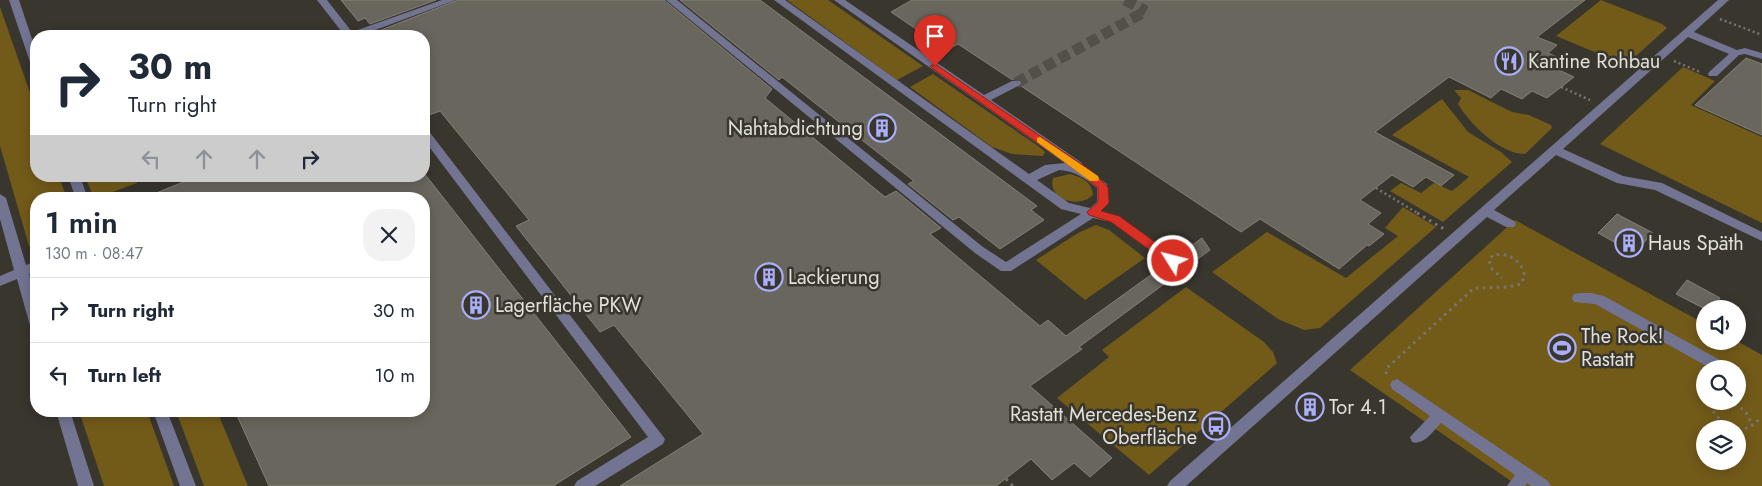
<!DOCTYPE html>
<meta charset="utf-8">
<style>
:root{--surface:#fff;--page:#f2f2f3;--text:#1f2937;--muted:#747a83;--line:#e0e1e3}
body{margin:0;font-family:Jost,sans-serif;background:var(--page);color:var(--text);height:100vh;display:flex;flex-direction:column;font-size:19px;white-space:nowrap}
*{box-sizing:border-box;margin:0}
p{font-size:16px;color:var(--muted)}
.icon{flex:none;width:28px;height:28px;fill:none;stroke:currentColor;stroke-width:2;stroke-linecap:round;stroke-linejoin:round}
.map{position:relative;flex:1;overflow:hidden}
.panel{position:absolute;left:30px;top:192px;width:400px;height:225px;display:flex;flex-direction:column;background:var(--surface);border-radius:20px;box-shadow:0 2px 12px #0003}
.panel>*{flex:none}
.guide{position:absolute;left:30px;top:30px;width:400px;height:152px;border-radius:20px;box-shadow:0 2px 12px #0003;background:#fff;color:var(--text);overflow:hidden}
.controls{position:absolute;left:1696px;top:300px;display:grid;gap:10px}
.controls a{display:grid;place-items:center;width:50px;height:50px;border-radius:50%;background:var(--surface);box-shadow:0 2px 12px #0003;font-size:25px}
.pin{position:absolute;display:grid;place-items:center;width:42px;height:42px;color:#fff;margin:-51px -21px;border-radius:50% 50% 50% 0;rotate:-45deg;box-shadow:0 0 5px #0007}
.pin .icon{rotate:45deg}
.me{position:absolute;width:55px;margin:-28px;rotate:306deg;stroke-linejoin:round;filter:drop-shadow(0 0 4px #0008)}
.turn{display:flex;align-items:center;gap:18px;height:105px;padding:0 15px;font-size:22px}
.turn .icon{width:65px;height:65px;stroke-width:2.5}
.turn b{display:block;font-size:35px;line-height:42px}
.lanes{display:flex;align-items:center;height:48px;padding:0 15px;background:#0003;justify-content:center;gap:25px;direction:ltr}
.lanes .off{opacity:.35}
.round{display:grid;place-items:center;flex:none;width:52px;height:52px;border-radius:20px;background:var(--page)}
.headline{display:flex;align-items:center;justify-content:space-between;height:85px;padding:0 15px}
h1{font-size:30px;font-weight:600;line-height:38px}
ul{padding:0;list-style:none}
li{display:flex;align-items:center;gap:15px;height:65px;padding:0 15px;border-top:1px solid var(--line)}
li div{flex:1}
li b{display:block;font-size:19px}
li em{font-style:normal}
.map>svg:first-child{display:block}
.green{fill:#725a19;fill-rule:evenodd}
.building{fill:#69665d;stroke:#848077}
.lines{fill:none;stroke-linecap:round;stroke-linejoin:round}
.minor-tunnel{stroke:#525048;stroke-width:11;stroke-dasharray:11 5.5;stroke-linecap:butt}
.path-far1{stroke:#77756e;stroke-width:2.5;stroke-dasharray:2 3;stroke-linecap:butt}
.path{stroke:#77756e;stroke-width:3;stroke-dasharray:2.5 4.5;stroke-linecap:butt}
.minor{fill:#727492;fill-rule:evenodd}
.route{fill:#d93025;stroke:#8d1f18}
.slow{fill:#f59e0b}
.labels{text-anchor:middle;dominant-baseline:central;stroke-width:5;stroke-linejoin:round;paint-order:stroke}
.poi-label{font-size:20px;fill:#e2e0db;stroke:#39362e;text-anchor:start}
</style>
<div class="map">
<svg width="1762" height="486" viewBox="0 0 1762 486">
<rect width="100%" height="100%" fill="#39362e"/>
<g class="green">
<polygon points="787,0 828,0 923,66 897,80"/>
<polygon points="1601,0 1662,24 1667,28 1626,65 1556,36"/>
<polygon points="0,7 36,110 36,176 59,176 67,199 36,199 36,247 29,246 0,146"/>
<polygon points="1683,67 1715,81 1691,105 1762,137 1762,223 1600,144"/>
<polygon points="933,74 1038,146 1045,152 1043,156 1012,154 992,147 910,87"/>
<path d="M1454,90H1468L1512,112L1529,115L1551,125L1552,128L1525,154C1500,154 1470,124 1458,104L1461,98Z"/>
<polygon points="1442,99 1468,132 1501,152 1512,162 1443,222 1390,191 1401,183 1421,193 1434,183 1452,191 1469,177 1392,135"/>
<path d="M1070,174C1083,178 1091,181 1093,195C1079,209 1047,200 1053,178Z"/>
<polygon points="85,176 134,176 137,183 94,199"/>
<polygon points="1403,207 1436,227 1320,328 1304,330 1278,319 1212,272 1267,232 1346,278 1398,236 1385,228"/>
<path d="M1515,220L1705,324V341H1737L1762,355V486H1518L1350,370ZM1705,369H1738V401H1705ZM1705,429H1738V461H1705Z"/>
<polygon points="1096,225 1109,230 1145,258 1085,300 1036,260 1078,233"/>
<polygon points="1186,287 1264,342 1273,352 1277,363 1149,475 1057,398 1109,357 1102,350"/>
<polygon points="79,411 147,411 174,486 104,486"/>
<polygon points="176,411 217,411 248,486 204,486"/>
</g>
<g class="building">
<polygon points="341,0 436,0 370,24 365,18 358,21"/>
<polygon points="458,0 664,0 772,89 765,98 885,197 896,191 941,228 930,234 1040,326 1048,320 1066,336 1166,264 1169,266 1179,265 1181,260 1177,256 1202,238 1210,250 1079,347 1082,349 1030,386 1112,458 1090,477 1074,463 1052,480 1031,459 996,486 620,486 703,434 614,325 600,332 516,226 529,220 440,111 424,117 424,36 380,36 376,32"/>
<polygon points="680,0 760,0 1037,206 1031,210 1044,220 1000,249 959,217 953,220 908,184 914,181 782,77 779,80"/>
<polygon points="912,0 1585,0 1537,37 1557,45 1548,53 1568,62 1559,70 1574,77 1547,98 1532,91 1522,99 1501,89 1491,98 1449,77 1375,132 1454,175 1441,186 1426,177 1413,187 1392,175 1360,200 1381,213 1368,224 1384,234 1369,246 1367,245 1339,269 1260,219 1241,232 1021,86 1022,80 1011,79 958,44 947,50 891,12"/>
<polygon points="1746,58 1762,64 1762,135 1695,105"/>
<polygon points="424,173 631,437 553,486 269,486 235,411 424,411 424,199 144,198 198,176 424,176"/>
<polygon points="1617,214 1653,233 1634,253 1598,233"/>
<polygon points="1687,280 1720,298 1712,309 1705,309 1676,294"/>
</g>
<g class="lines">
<g class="minor-tunnel">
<polyline points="1125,0 1146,11"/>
<polyline points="1016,83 1146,11"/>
</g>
<g class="path-far1">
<polyline points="1720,19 1762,35"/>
<polyline points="1674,61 1700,72"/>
<polyline points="1561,87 1590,100"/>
<polyline points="1376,188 1419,214"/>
</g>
<g class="path">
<polyline points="1417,213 1444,229"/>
<path d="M1386,374L1387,368L1474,288L1508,287L1521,284L1525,275C1520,260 1509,252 1493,255L1489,260L1491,268L1502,278"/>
<polyline points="1738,384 1742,390 1738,395"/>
<path d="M1737,429L1721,421L1714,412L1715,405C1731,399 1749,408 1751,425"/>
<polyline points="1738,429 1749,428 1762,417"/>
<polyline points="1006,479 1013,486"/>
</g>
<g class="minor">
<polygon points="9,0 19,0 36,51 36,68 31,65"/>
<polygon points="317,0 327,0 352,32 442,0 456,0 359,36 345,36"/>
<path d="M666,0H677L983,247L1006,262L1081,214L1061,209L774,0H785L1029,174L1045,165L1065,163L834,0H845L984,95L1012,81H1020L1021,83L1020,85L991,100L1082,163L1083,167L1107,184L1109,203L1101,211L1119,216L1177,258L1179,261L1177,264H1169L1111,222L1093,218L1011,271H1001L975,253ZM1059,170C1075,171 1085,178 1097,188V202L1090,208L1069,203L1037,180Z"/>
<polygon points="1718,0 1729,0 1694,32 1737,50 1745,48 1762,53 1762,59 1745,54 1739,55 1717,76 1709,76 1708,74 1709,72 1729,54 1688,37 1563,149 1623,176 1662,183 1762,232 1762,241 1655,190 1617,183 1556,155 1494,210 1514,221 1516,224 1514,227 1506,227 1487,217 1186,486 1167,486 1170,481"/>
<polygon points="424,129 428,130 665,439 663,444 595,486 574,486 577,481 648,437 424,140"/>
<polygon points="68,176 80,176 88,199 76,199"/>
<polygon points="0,194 6,198 26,265 36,261 36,271 29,274 36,300 36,327 31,326 29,322 17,279 0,286 0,276 14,270 0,219"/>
<polygon points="1579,293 1591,293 1604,296 1720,360 1722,364 1718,369 1710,368 1595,304 1574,302 1572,298 1574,294"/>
<path d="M1397,379L1548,481L1551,486H1531L1527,483L1525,486H1507L1515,475L1441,423C1433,431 1424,446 1412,442L1410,437L1430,416L1392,389L1390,385L1392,381Z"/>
<polygon points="56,411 70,411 94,486 78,486"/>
<polygon points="153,411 167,411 196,486 180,486"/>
</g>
</g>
<polygon class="route" points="935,64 1090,170 1108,187 1109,203 1101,211 1119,216 1177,258 1178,261 1177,264 1169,264 1111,222 1089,215 1087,212 1098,202 1098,188 1083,175 932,68 930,66"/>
<polygon class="slow" points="1040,137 1098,176 1099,179 1098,181 1090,181 1037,142 1037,138"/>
<defs>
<g id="restaurant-ring" transform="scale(1.4375)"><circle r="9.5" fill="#39362e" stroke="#abaffb" stroke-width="1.5"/><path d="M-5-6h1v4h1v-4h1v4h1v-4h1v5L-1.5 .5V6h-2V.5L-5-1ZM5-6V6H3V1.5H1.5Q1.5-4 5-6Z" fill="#abaffb"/></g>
<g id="building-ring" transform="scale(1.4375)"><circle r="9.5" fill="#39362e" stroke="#abaffb" stroke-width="1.5"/><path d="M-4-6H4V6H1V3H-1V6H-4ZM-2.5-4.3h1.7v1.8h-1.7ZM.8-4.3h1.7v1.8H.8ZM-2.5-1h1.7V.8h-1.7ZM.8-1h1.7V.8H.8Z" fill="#abaffb"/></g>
<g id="stadium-ring" transform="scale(1.4375)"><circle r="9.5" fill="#39362e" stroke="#abaffb" stroke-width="1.5"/><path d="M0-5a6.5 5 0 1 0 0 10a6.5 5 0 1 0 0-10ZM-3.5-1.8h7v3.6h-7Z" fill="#abaffb"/></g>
<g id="bus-ring" transform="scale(1.4375)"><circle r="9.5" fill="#39362e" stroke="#abaffb" stroke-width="1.5"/><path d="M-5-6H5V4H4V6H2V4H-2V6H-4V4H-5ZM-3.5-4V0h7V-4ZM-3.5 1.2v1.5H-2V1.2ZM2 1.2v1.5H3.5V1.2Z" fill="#abaffb"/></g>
</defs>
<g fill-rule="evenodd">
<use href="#restaurant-ring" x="1509" y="61"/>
<use href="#building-ring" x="882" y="128"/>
<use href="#building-ring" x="1629" y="243"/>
<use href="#building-ring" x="769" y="277"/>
<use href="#building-ring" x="476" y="305"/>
<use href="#stadium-ring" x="1562" y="348"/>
<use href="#building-ring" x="1310" y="407"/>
<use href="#bus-ring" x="1216" y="426"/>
</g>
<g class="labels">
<g class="poi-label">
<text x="1528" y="61">Kantine Rohbau</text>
<text x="863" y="128" text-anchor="end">Nahtabdichtung</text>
<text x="1648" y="243">Haus Späth</text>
<text x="788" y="277">Lackierung</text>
<text x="495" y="305">Lagerfläche PKW</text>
<text x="1581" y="336">The Rock!<tspan x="1581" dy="23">Rastatt</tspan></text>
<text x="1329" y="407">Tor 4.1</text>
<text x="1197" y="414" text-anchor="end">Rastatt Mercedes-Benz<tspan x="1197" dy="23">Oberfläche</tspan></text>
</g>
</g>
</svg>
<div class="controls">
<a><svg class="icon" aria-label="sound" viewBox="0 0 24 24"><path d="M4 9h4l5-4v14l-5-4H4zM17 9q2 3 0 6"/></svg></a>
<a><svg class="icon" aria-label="search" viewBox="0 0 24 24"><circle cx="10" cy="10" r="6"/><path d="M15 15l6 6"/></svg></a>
<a><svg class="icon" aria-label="layers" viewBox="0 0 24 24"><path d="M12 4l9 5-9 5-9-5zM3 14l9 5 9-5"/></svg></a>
</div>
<div class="pin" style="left:935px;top:66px;background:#d93025"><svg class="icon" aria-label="arrive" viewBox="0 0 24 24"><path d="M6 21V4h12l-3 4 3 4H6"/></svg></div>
<svg class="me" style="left:1173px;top:261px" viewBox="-20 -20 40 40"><circle r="17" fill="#d93025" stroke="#fff" stroke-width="3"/><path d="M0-11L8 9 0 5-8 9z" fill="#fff"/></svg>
<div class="guide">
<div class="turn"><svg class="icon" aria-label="right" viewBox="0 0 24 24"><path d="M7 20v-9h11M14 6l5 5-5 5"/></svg><div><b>30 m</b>Turn right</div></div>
<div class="lanes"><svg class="icon off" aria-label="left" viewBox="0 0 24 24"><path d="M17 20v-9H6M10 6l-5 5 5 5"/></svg><svg class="icon off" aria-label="ahead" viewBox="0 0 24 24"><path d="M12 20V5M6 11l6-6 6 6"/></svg><svg class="icon off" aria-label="ahead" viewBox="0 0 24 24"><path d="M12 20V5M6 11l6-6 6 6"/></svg><svg class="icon" aria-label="right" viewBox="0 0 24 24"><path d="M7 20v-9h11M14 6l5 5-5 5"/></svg></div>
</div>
<section class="panel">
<div class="headline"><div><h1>1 min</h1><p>130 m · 08:47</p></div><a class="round"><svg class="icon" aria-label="close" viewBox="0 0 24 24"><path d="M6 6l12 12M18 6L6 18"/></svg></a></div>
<ul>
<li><svg class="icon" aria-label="right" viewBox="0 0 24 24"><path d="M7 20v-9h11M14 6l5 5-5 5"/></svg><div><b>Turn right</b></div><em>30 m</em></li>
<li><svg class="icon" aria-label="left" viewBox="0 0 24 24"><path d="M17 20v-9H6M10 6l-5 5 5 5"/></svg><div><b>Turn left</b></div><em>10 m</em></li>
</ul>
</section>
</div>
